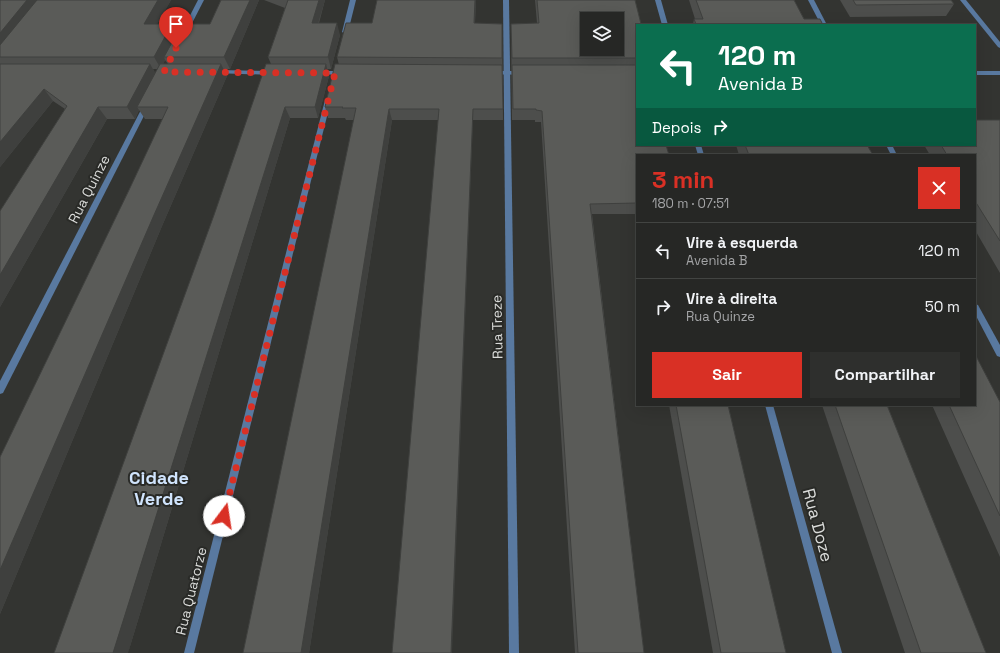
<!DOCTYPE html>
<html lang="pt">
<meta charset="utf-8">
<style>
:root{--surface:#262725;--page:#2e2f2d;--text:#f1f3f6;--muted:#a4a5a7;--line:#424442;--accent:#d93025}
body{margin:0;font-family:"Space Grotesk",sans-serif;background:var(--page);color:var(--text);height:100vh;display:flex;flex-direction:column;font-size:15px;white-space:nowrap}
*{box-sizing:border-box;margin:0}
p{font-size:13px;color:var(--muted)}
.icon{flex:none;width:22px;height:22px;fill:none;stroke:currentColor;stroke-width:2;stroke-linecap:round;stroke-linejoin:round}
.map{position:relative;flex:1;overflow:hidden}
.sheet{position:absolute;left:636px;top:154px;width:340px;height:252px;display:flex;flex-direction:column;background:var(--surface);border-radius:0px;box-shadow:0 4px 16px #0002,0 0 0 1px var(--line)}
.sheet>*{flex:none}
.hud{position:absolute;left:636px;top:24px;width:340px;height:122px;border-radius:0px;box-shadow:0 4px 16px #0002,0 0 0 1px var(--line);background:#0b6e4f;color:#fff;overflow:hidden}
.fabs{position:absolute;left:580px;top:12px;display:grid;gap:8px}
.fabs a{display:grid;place-items:center;width:44px;height:44px;border-radius:0px;background:var(--surface);box-shadow:0 4px 16px #0002,0 0 0 1px var(--line);font-size:20px}
.pin{position:absolute;display:grid;place-items:center;width:34px;height:34px;color:#fff;margin:-41px -17px;border-radius:50% 50% 50% 0;rotate:-45deg;box-shadow:0 0 4px #0007}
.pin .icon{rotate:45deg}
.me{position:absolute;width:44px;margin:-22px;rotate:14deg;stroke-linejoin:round;filter:drop-shadow(0 0 3px #0008)}
.turn{display:flex;align-items:center;gap:14px;height:84px;padding:0 16px;font-size:18px}
.turn .icon{width:52px;height:52px;stroke-width:2.5}
.turn b{display:block;font-size:28px;line-height:34px}
.then{display:flex;align-items:center;height:38px;padding:0 16px;background:#0003;gap:8px;font-size:15px}
.round{display:grid;place-items:center;flex:none;width:42px;height:42px;border-radius:0px;background:var(--page)}
.head{display:flex;align-items:center;justify-content:space-between;height:68px;padding:0 16px}
h1{font-size:24px;font-weight:600;line-height:30px;color:var(--accent)}
.primary-button{display:flex;gap:8px;margin-top:auto;padding:8px 16px}
.primary-button a{flex:1;height:46px;border-radius:0px;background:var(--accent);color:#fff;font-size:16px;font-weight:600;line-height:46px;text-align:center}
.primary-button a+a{background:var(--page);color:var(--text)}
ul{padding:0;list-style:none}
li{display:flex;align-items:center;gap:12px;height:56px;padding:0 16px;border-top:1px solid var(--line)}
li div{flex:1}
li b{display:block;font-size:15px}
li em{font-style:normal}
.map>svg:first-child{display:block}
.lines{fill:none;stroke-linecap:round;stroke-linejoin:round}
.minor{fill:#5979a0;fill-rule:evenodd}
.tertiary{fill:#5979a0;fill-rule:evenodd}
.wall{fill:#4d4e4c;fill-rule:evenodd}
.shaded-wall{fill:#3f403e}
.building{fill:#5a5b58;stroke:#3f403e;fill-rule:evenodd}
.route{stroke:#d93025;stroke-width:7;stroke-dasharray:0 12.6}
.labels{text-anchor:middle;dominant-baseline:central;stroke-width:4;stroke-linejoin:round;paint-order:stroke}
.street-label{font-size:14px;fill:#dadbd9;stroke:#292a27}
.near-street-label{font-size:17px;fill:#dadbd9;stroke:#292a27}
.district-label{font-size:18px;font-weight:bold;fill:#d0e4fd;stroke:#292a27}
</style>
<div class="map">
<svg width="1000" height="653" viewBox="0 0 1000 653">
<rect width="100%" height="100%" fill="#333431"/>
<g class="lines">
<g class="minor">
<polygon points="198,0 204,0 187,33 182,34 181,33"/>
<polygon points="350,0 356,0 348,32 345,34 342,32"/>
<polygon points="503,0 509,0 519,653 509,653"/>
<polygon points="655,0 661,0 668,25 662,25"/>
<polygon points="808,0 814,0 827,25 821,25"/>
<polygon points="960,0 966,0 1000,42 1000,48 998,47"/>
<polygon points="328,98 331,100 194,653 184,653 325,100"/>
<polygon points="146,104 149,106 3,393 0,394 0,381 143,106"/>
<polygon points="695,145 701,145 704,155 698,155"/>
<polygon points="886,145 892,145 897,155 891,155"/>
<polygon points="975,304 978,305 1000,345 1000,357 997,356 975,314"/>
<polygon points="765,405 773,405 842,653 832,653"/>
</g>
<g class="tertiary">
<polygon points="216,70 274,71 277,73 274,75 214,73 213,72"/>
<polygon points="318,71 344,71 347,73 344,75 316,74 316,72"/>
<polygon points="492,71 522,71 525,73 522,75 490,74 490,72"/>
<rect x="975" y="71" width="25" height="4"/>
</g>
</g>
<g class="wall">
<path d="M0,0H171L157,24H172L177,33L210,24L221,0H259L230,69H224L227,76L162,226L0,614V457L129,190L163,119H145L139,110L135,119H107L0,307V211L65,109L53,101L0,167ZM165,60L168,64H163ZM153,69H158L155,73Z"/>
<polygon points="264,0 325,0 319,23 340,35 331,69 327,69 329,76 318,118 290,118 128,653 271,64 268,57 285,8"/>
<polygon points="476,0 475,23 502,24 503,120 392,120 309,653 243,653 354,120 346,120 345,118 328,118 325,107 339,65 337,57 372,23"/>
<polygon points="535,0 635,0 641,24 693,24 694,19 695,19 689,0 794,0 804,19 823,25 637,25 637,223 635,214 592,214 644,653 575,653 541,122 535,122 535,120 512,120 511,24 537,23"/>
<polygon points="840,0 951,0 954,4 946,16 850,17"/>
<polygon points="1000,120 1000,273 975,230 975,155 930,155 924,145 975,145"/>
<polygon points="736,145 867,145 873,155 739,155"/>
<polygon points="1000,402 1000,557 932,405 975,405"/>
<polygon points="669,405 728,405 786,653 713,653"/>
<polygon points="822,405 887,405 986,653 905,653"/>
</g>
<g class="shaded-wall">
<polygon points="27,0 44,0 0,57 0,33"/>
<polygon points="158,0 171,0 151,35 144,24"/>
<polygon points="250,0 259,0 230,69 224,57"/>
<polygon points="319,0 325,0 315,34 312,23"/>
<polygon points="475,0 476,0 474,35 474,23"/>
<polygon points="337,23 340,35 331,69 328,57"/>
<polygon points="172,24 178,35 164,57 165,60 161,69 154,57"/>
<polygon points="150,64 157,76 137,107 139,110 135,119 127,107"/>
<polygon points="221,64 227,76 162,226 0,614 0,570 154,215"/>
<polygon points="326,64 329,76 318,118 315,107"/>
<polygon points="44,89 53,101 0,167 0,142"/>
<polygon points="98,107 107,119 0,307 0,275"/>
<polygon points="285,107 290,118 128,653 113,653"/>
<polygon points="389,109 392,120 309,653 301,653"/>
<polygon points="473,109 473,120 452,653 451,653"/>
</g>
<g class="building">
<polygon points="0,0 27,0 0,33"/>
<polygon points="37,0 158,0 144,24 172,24 154,57 0,57 0,45"/>
<polygon points="221,0 250,0 224,57 164,57 182,24 210,24"/>
<polygon points="288,0 319,0 312,23 337,23 328,57 268,57"/>
<polygon points="377,0 475,0 474,23 502,24 502,58 337,57 346,23 372,23"/>
<path d="M537,0H635L641,24H696L694,19H703L696,0H794L804,19H820L823,25H637V58H512L511,24L539,23ZM587,19H617V49H587Z"/>
<polygon points="853,0 951,0 954,4 856,5"/>
<polygon points="0,64 150,64 127,107 98,107 0,275 0,211 67,106 44,89 0,142"/>
<polygon points="160,64 221,64 154,215 0,570 0,457 129,190 168,107 137,107"/>
<polygon points="266,64 326,64 315,107 285,107 113,653 54,653 214,215"/>
<polygon points="335,64 502,65 503,109 473,109 451,653 392,653 439,109 389,109 301,653 243,653 356,108 342,108 343,107 325,107"/>
<polygon points="512,65 637,65 637,145 666,145 669,155 637,155 637,203 590,204 644,653 578,653 542,111 536,110 536,109 513,109"/>
<polygon points="975,120 1000,120 1000,241 975,201 975,155 947,155 941,145 975,145"/>
<polygon points="745,145 867,145 873,155 749,155"/>
<polygon points="975,354 1000,402 1000,516 949,405 975,405"/>
<polygon points="676,405 728,405 786,653 721,653"/>
<polygon points="835,405 887,405 986,653 921,653"/>
</g>
<g class="lines">
<polyline class="route" points="176,48 164,72 335,73 224,516"/>
</g>
<g class="labels">
<g class="street-label">
<text transform="translate(89 189) rotate(-63)">Rua Quinze</text>
<text transform="translate(497 327) rotate(-91)">Rua Treze</text>
<text transform="translate(191 591) rotate(-76)">Rua Quatorze</text>
</g>
<g class="near-street-label">
<text transform="translate(818 525) rotate(75)">Rua Doze</text>
</g>
<g class="district-label">
<text x="159" y="477">Cidade<tspan x="159" dy="21">Verde</tspan></text>
</g>
</g>
</svg>
<div class="fabs">
<a><svg class="icon" aria-label="layers" viewBox="0 0 24 24"><path d="M12 4l9 5-9 5-9-5zM3 14l9 5 9-5"/></svg></a>
</div>
<div class="pin" style="left:176px;top:48px;background:#d93025"><svg class="icon" aria-label="arrive" viewBox="0 0 24 24"><path d="M6 21V4h12l-3 4 3 4H6"/></svg></div>
<svg class="me" style="left:224px;top:516px" viewBox="-20 -20 40 40"><circle r="19" fill="#fff"/><path d="M0-13L10 11 0 6-10 11z" fill="#d93025"/></svg>
<div class="hud">
<div class="turn"><svg class="icon" aria-label="left" viewBox="0 0 24 24"><path d="M17 20v-9H6M10 6l-5 5 5 5"/></svg><div><b>120 m</b>Avenida B</div></div>
<div class="then">Depois<svg class="icon" aria-label="right" viewBox="0 0 24 24"><path d="M7 20v-9h11M14 6l5 5-5 5"/></svg></div>
</div>
<section class="sheet">
<div class="head"><div><h1>3 min</h1><p>180 m · 07:51</p></div><a class="round" style="background:#d93025;color:#fff"><svg class="icon" aria-label="close" viewBox="0 0 24 24"><path d="M6 6l12 12M18 6L6 18"/></svg></a></div>
<ul>
<li><svg class="icon" aria-label="left" viewBox="0 0 24 24"><path d="M17 20v-9H6M10 6l-5 5 5 5"/></svg><div><b>Vire à esquerda</b><p>Avenida B</p></div><em>120 m</em></li>
<li><svg class="icon" aria-label="right" viewBox="0 0 24 24"><path d="M7 20v-9h11M14 6l5 5-5 5"/></svg><div><b>Vire à direita</b><p>Rua Quinze</p></div><em>50 m</em></li>
</ul>
<div class="primary-button"><a>Sair</a><a>Compartilhar</a></div>
</section>
</div>
